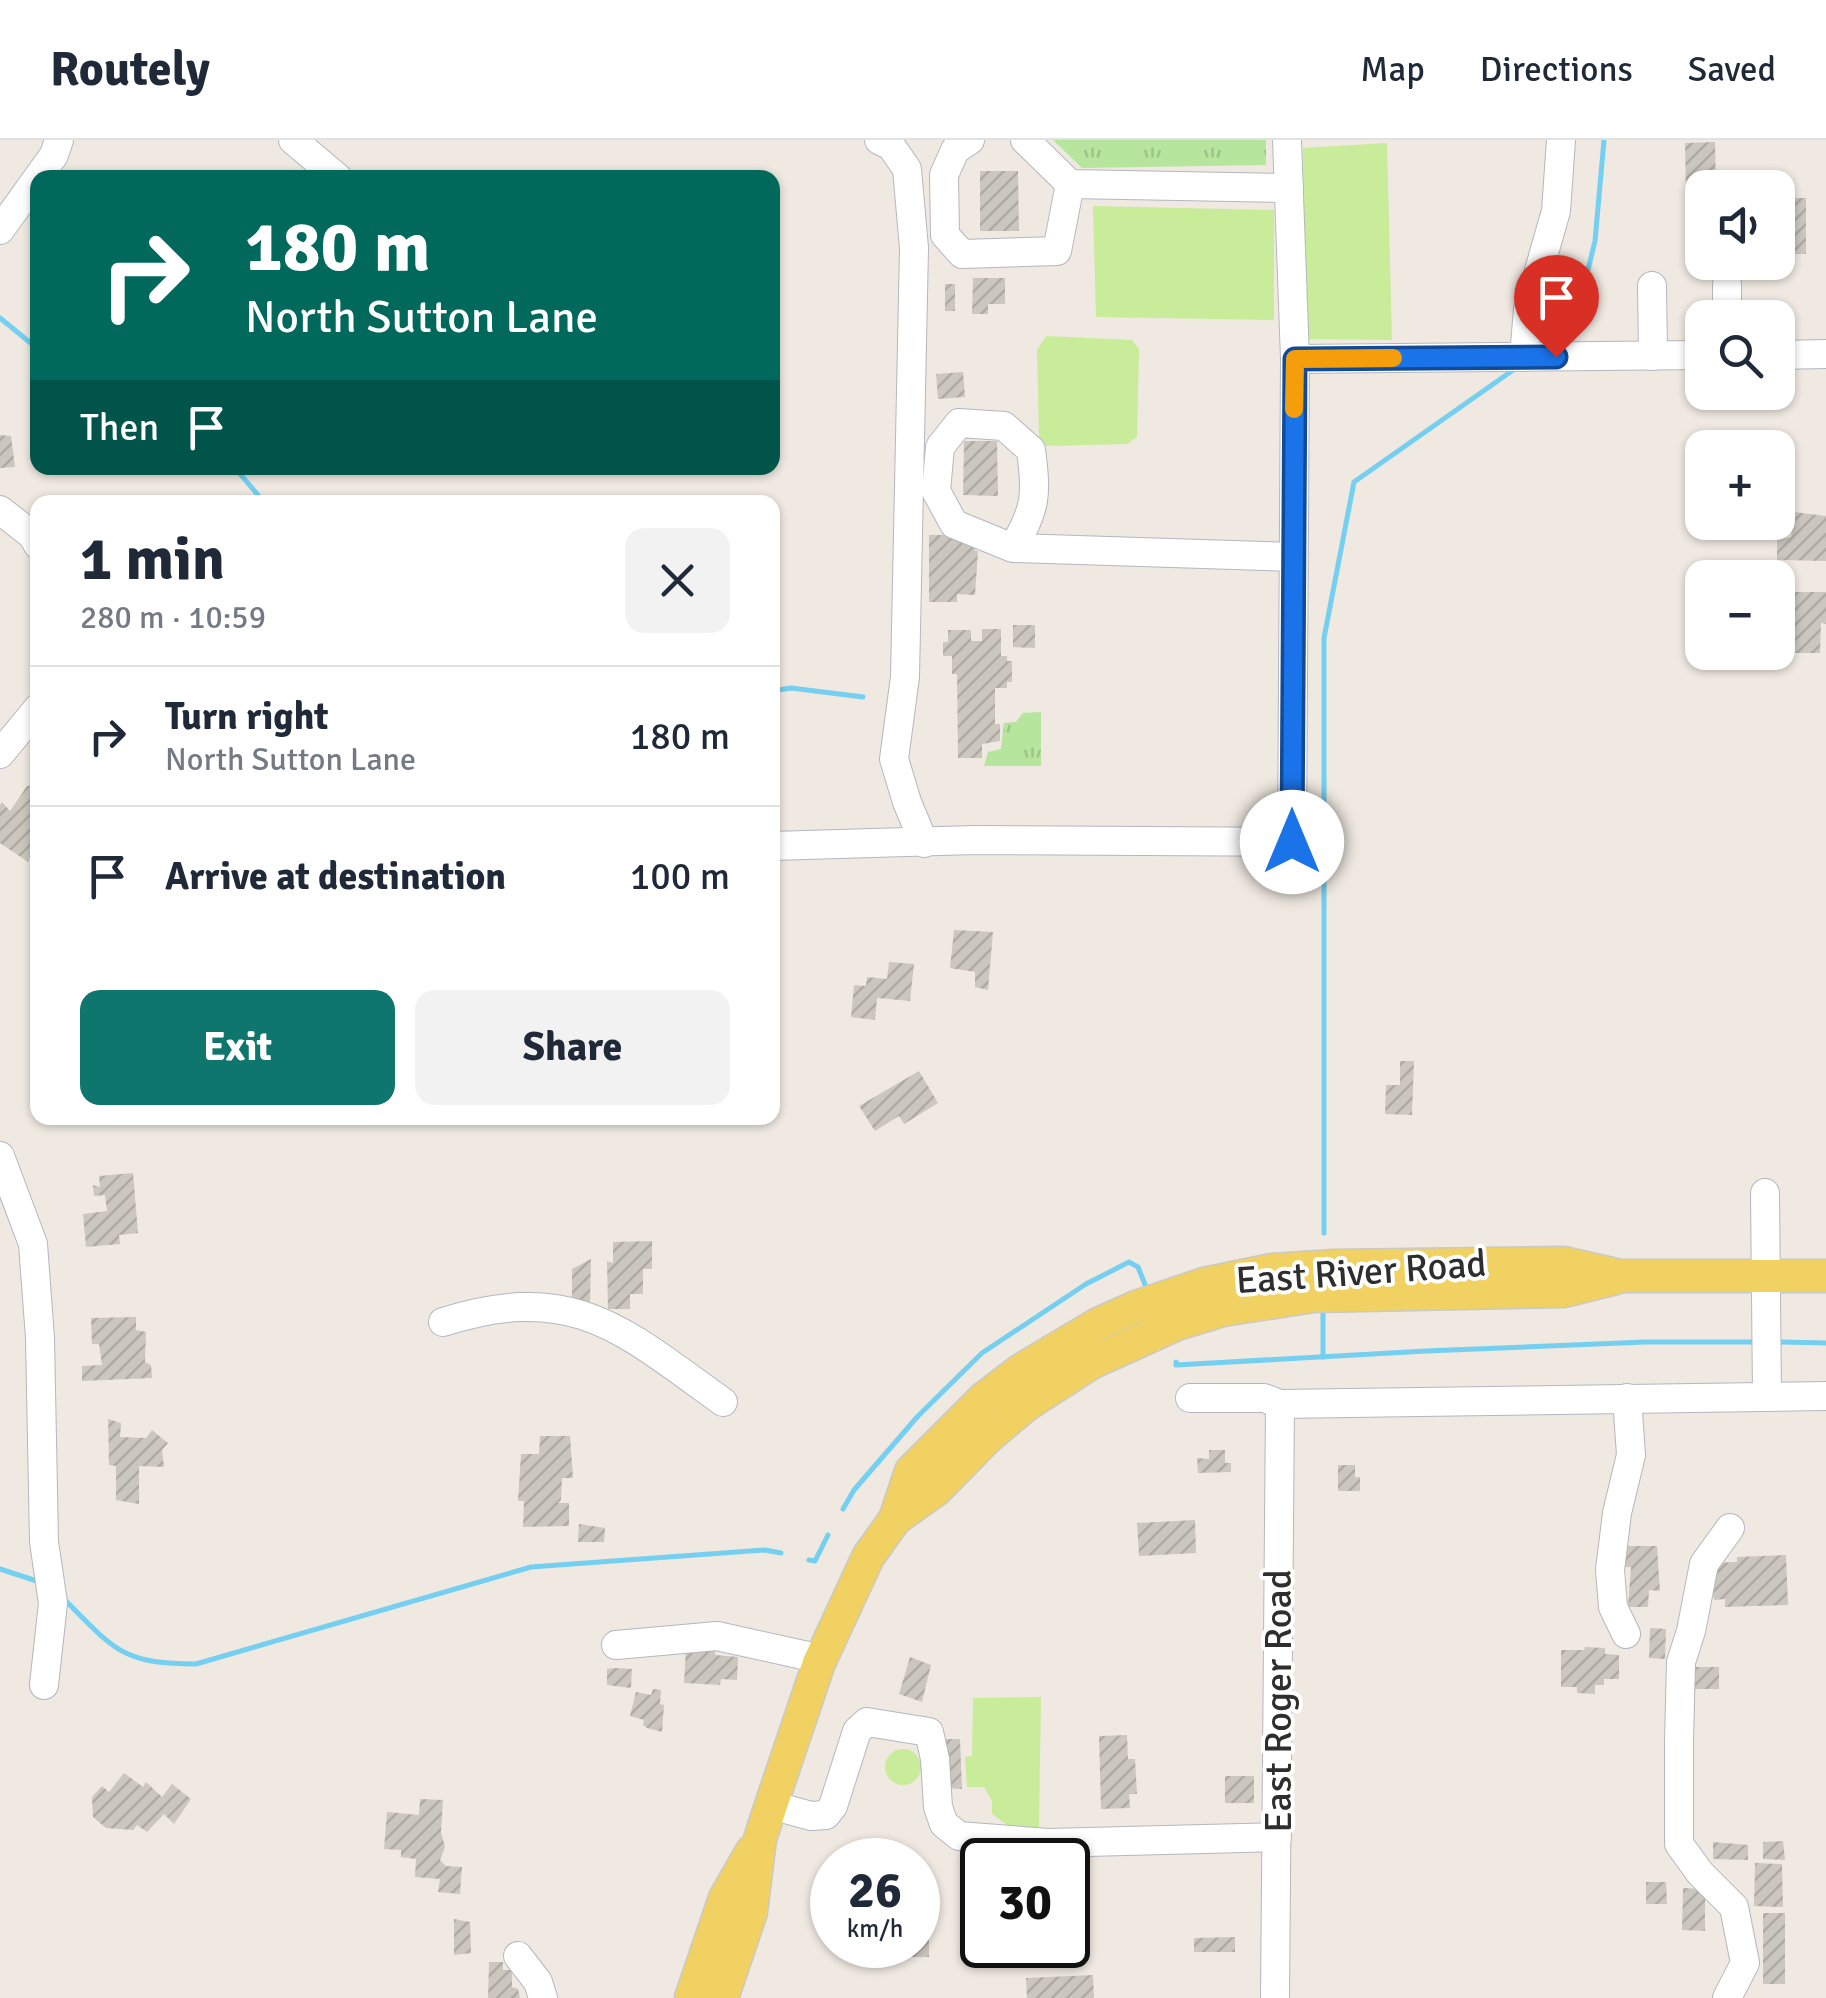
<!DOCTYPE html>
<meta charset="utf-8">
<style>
:root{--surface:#fff;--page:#f2f2f3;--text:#1f2937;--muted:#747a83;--line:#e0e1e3;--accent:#0f766e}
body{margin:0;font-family:Signika,sans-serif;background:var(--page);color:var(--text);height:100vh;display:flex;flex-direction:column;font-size:38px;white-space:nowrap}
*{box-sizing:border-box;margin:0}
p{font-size:32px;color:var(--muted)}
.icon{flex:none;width:55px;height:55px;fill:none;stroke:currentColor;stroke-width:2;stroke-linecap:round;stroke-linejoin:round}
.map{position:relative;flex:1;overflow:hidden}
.details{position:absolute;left:30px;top:355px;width:750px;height:630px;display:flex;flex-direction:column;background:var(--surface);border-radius:20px;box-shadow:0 2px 8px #0004}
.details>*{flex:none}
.banner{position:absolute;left:30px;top:30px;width:750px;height:305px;border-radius:20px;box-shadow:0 2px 8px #0004;background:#00695c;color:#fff;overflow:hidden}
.tools{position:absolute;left:1685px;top:30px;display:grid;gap:20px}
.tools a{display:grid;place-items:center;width:110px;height:110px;border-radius:20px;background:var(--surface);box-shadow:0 2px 8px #0004;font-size:50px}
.speed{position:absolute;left:810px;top:1698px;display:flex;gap:20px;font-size:50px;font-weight:700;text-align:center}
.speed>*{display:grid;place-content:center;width:130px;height:130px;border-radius:50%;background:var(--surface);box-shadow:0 2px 8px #0004;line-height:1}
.speed small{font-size:25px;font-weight:400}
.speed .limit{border:5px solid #111;border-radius:15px;background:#fff;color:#111}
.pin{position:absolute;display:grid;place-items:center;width:85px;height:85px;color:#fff;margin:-102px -42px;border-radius:50% 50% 50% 0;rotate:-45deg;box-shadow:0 0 10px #0007}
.pin .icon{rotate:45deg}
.me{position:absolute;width:110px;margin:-55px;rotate:0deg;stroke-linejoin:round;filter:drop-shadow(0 0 8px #0008)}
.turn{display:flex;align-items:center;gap:35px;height:210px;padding:0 50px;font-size:45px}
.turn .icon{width:130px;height:130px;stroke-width:2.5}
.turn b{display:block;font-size:70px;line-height:85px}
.then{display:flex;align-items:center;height:95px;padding:0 50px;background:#0003;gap:20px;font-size:38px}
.round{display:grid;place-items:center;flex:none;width:105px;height:105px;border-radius:20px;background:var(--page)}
.summary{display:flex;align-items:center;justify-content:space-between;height:170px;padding:0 50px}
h1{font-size:60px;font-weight:800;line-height:75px}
.button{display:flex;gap:20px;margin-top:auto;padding:20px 50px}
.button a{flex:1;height:115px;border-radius:20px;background:var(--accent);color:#fff;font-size:40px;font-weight:800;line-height:115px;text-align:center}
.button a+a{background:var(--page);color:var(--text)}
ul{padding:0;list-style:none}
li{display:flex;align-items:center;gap:30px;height:140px;padding:0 50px;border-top:2px solid var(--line)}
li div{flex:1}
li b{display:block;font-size:38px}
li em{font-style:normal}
header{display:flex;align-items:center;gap:60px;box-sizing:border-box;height:140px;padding:0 50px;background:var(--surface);border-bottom:2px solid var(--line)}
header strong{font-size:48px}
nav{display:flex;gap:55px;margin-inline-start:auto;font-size:35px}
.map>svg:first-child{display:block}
.grass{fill:url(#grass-tufts)}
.pitch{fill:#c9ec9a}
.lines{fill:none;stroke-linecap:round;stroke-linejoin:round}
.stream{stroke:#75cff0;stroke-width:5}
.building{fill:url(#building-hatch)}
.minor-casing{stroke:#b4b7c1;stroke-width:30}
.major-casing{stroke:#c9c9c9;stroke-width:35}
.minor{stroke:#fff;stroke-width:28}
.major{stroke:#f2d163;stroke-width:32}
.route-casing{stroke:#114b97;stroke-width:25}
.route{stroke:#1a73e8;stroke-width:18}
.slow{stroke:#f59e0b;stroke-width:18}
.labels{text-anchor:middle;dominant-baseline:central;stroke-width:8;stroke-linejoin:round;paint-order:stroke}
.street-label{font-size:38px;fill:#2e2e2e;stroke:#fff}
</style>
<header>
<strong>Routely</strong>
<nav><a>Map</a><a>Directions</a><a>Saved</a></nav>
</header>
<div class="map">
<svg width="1826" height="1858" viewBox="0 0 1826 1858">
<defs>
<pattern id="grass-tufts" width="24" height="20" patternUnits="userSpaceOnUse" patternTransform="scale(2.5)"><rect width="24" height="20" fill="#b6e59e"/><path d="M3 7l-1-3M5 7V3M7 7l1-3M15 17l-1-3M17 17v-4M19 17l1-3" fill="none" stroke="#9dc588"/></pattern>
<pattern id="building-hatch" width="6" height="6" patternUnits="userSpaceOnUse" patternTransform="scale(2.5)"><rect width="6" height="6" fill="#cbc7bf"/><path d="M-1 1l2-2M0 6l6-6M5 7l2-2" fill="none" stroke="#afaba4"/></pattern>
</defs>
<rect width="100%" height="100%" fill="#efe9e1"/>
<g class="grass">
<polygon points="1053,0 1266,0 1266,25 1082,28"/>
<polygon points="1041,572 1041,626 984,626 988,612 1001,609 1004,583 1016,582 1023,573"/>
</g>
<g class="pitch">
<polygon points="1387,3 1392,200 1305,199 1303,8"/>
<polygon points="1093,66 1274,70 1274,180 1096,177"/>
<polygon points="1046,196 1132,200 1139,209 1137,297 1127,304 1046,306 1039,297 1037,210"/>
<polygon points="1041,1557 1039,1689 1014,1690 992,1674 992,1661 984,1647 967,1647 965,1617 972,1616 973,1558"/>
<circle cx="903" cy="1627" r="18"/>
</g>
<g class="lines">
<g class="stream">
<polyline points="0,178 38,209"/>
<polyline points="1549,205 1574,187 1595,101 1604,0"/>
<polyline points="235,328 264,362"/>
<polyline points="772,551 791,548 863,557"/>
<polyline points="1324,1093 1324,498 1354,342 1516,228"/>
<polyline points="1323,1171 1323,1217"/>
<polyline points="1782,1202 1826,1203"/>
<polyline points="1176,1222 1176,1225 1426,1211 1645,1202 1752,1202"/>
<polyline points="843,1369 854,1350 918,1276 982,1213 1086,1144 1129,1122 1138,1127 1146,1147"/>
<polyline points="809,1420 815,1421 828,1395"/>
<polyline points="0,1429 40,1442"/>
<path d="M65,1460C115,1510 122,1524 196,1524L531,1427L765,1410L781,1413"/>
</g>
</g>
<g class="building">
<polygon points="1715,2 1716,48 1702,48 1702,54 1686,54 1685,3"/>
<polygon points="980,31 1018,31 1019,91 980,91"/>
<rect x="1781" y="58" width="25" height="56"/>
<polygon points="1688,61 1702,61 1702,116 1689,116"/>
<polygon points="973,138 1005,138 1005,164 988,164 988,174 972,174"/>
<rect x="945" y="144" width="10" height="27"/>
<polygon points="963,232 965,257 938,259 936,234"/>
<polygon points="0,295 11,296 15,327 0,328"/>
<polygon points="964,301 997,301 998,356 963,355"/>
<polygon points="1794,372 1826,376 1826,421 1777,420 1777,400 1791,397"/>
<polygon points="929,395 975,395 975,411 978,411 975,455 957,454 957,462 929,462"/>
<polygon points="1793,452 1826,452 1826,484 1821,483 1820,513 1792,513"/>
<polygon points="1013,485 1035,485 1035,508 1013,507"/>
<polygon points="982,489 1001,489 1001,516 1007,516 1007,521 1012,521 1012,542 1007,542 1007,548 995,548 995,584 1000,584 1000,601 982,604 982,618 958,618 957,534 952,534 952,516 943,516 943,502 948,502 948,490 971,490 971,501 982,501"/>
<polygon points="38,645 38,700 28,722 0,703 0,665 2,662 10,671 27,646"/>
<polygon points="954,790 993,792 988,850 975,847 975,832 950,828"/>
<polygon points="889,822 914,824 910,861 877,858 875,880 851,877 854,845 866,846 867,837 887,839"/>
<polygon points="1400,921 1414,921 1412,975 1385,974 1386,945 1400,945"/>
<polygon points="919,931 938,963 904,984 899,976 875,991 859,966"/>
<polygon points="133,1033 138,1093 119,1095 120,1104 86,1107 83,1074 107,1071 105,1055 94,1056 93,1045 100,1047 99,1036"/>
<polygon points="652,1101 652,1129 643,1129 643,1154 630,1154 630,1169 608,1169 607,1121 613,1123 613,1102"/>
<polygon points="591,1119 590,1162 572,1162 572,1129"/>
<polygon points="136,1177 136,1190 146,1192 145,1222 151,1225 152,1238 82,1241 82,1226 102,1225 99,1204 92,1204 91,1178"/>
<polygon points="108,1279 121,1283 120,1297 146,1298 152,1290 168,1303 162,1310 164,1327 139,1326 139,1364 116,1360 116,1326 109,1325"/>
<polygon points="540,1296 570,1296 573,1338 562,1338 561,1360 558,1363 569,1363 569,1386 523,1387 524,1361 518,1361 521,1314 539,1314"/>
<polygon points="1209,1310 1225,1310 1225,1323 1231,1323 1231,1332 1198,1333 1197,1318 1209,1319"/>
<polygon points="1338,1325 1355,1325 1355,1337 1360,1337 1360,1351 1338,1351"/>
<polygon points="1195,1380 1196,1413 1139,1416 1137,1383"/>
<polygon points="579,1384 605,1388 604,1402 578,1402"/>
<polygon points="1625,1406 1657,1406 1660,1451 1649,1450 1648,1467 1628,1467 1631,1427 1625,1427"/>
<polygon points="1786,1415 1788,1465 1725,1467 1725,1459 1714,1460 1708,1423 1737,1422 1737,1417"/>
<polygon points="1650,1488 1666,1489 1665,1519 1649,1518"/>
<polygon points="1585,1507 1605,1508 1605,1514 1619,1515 1619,1539 1604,1539 1604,1545 1595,1545 1595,1554 1577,1553 1577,1547 1561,1547 1561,1510 1584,1510"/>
<polygon points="686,1508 715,1510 715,1515 738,1517 737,1540 721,1539 720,1545 684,1543"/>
<polygon points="910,1517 931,1525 922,1562 899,1554"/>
<rect x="1695" y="1527" width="24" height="22"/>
<polygon points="615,1528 632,1529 631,1548 607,1545 607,1529"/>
<polygon points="653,1549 661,1550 660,1564 664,1565 662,1592 647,1588 643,1585 644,1580 630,1576 636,1552 651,1555"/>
<polygon points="1127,1595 1128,1619 1135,1619 1137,1654 1129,1654 1130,1668 1101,1669 1099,1596"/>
<polygon points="942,1599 960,1599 962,1649 945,1648"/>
<polygon points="124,1633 143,1647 146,1642 162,1657 172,1644 191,1659 174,1684 164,1674 147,1692 137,1685 133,1690 106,1688 93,1677 92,1657 102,1646 109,1652"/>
<rect x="1225" y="1636" width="29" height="27"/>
<polygon points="420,1659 443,1660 441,1692 445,1707 440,1720 446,1726 462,1727 460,1754 438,1752 440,1739 415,1737 416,1719 401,1717 401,1710 384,1709 387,1672 419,1675"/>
<polygon points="1783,1701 1785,1720 1763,1719 1763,1702"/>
<polygon points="1713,1702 1748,1705 1748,1720 1713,1719"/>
<polygon points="1755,1723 1782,1724 1783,1767 1754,1766"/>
<polygon points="918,1732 929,1732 929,1817 896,1817 896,1805 918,1805"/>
<polygon points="1646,1742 1666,1742 1667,1764 1646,1764"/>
<polygon points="1683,1748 1705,1749 1705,1791 1682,1790"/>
<rect x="1763" y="1773" width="22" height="71"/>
<polygon points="454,1779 470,1782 471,1813 454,1815"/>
<polygon points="1235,1797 1235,1812 1194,1812 1194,1798"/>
<polygon points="489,1822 503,1822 503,1830 512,1830 512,1847 518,1849 520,1858 488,1858"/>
<polygon points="1093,1835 1094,1858 1027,1858 1026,1838"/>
</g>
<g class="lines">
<g class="minor-casing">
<g id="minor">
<polyline points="293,0 338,38"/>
<polyline points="879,0 891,6 907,29 914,108 905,537 894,619 907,662 924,703"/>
<polyline points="970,0 955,10 944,35 945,95 962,114 1057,111 1070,44"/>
<polyline points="1025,0 1070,44 1289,48"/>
<polyline points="0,90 54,15 59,0"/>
<polyline points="1652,146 1653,216"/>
<polyline points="1727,178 1727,145"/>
<polyline points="1778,215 1826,214"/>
<polyline points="1524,217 1528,169 1556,71 1561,0"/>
<polyline points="1295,219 1702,215"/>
<polyline points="0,370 32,395 38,405"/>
<path d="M1013,408C1036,369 1037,355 1031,310L1004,286L959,283L940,307L936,351L954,384L1013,408L1293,417"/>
<polyline points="0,614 38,568"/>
<polyline points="772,706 974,700 1292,702 1295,219 1287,0"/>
<polyline points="0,1016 33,1104 40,1198 44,1402 53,1463 44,1545"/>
<polyline points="1765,1053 1767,1256"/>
<path d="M443,1182C574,1141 621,1189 723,1262"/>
<polyline points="1190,1258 1264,1258 1280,1264 1826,1256"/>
<polyline points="1626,1494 1613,1467 1610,1430 1617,1373 1631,1315 1627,1258"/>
<polyline points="616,1505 717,1496 821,1519"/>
<polyline points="771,1665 811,1676 826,1675 833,1666 857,1591 867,1582 929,1592 935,1619 938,1667 944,1684 959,1696 1048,1703 1277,1697"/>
<polyline points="518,1816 538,1842 543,1858"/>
<polyline points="1275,1858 1280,1264"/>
<polyline points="1727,1858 1745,1823 1734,1767 1700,1733 1679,1704 1679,1601 1681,1522 1691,1491 1704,1424 1730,1388"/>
</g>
</g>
<g class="major-casing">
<g id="major">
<polyline points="895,1379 936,1350 988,1297 1026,1265 1091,1223 1177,1184 1223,1170 1313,1156 1564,1151 1616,1138"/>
<polyline points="691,1858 725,1758 752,1711"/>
<polyline points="722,1858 751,1772 760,1699 771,1665 819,1523 868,1417 895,1379 911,1331 983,1259 1021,1230 1098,1184 1136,1167 1204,1144 1272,1130 1333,1126 1564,1123 1621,1136 1826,1136"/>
</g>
</g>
<use href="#minor" class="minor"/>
<use href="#major" class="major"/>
</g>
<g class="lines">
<g class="route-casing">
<polyline id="route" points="1292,702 1295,219 1556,217"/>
</g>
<use href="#route" class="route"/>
<polyline class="slow" points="1294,269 1295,219 1393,218"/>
</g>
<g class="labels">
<g class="street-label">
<text transform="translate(1361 1132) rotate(-4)">East River Road</text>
<text transform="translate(1278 1561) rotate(-90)">East Roger Road</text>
</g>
</g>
</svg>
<div class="tools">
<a><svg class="icon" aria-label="sound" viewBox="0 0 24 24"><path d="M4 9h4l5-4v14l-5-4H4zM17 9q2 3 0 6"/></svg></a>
<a><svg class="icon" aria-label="search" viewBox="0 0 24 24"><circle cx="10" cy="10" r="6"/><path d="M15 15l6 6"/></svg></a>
<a>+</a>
<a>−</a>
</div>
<div class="speed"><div>26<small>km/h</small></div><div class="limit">30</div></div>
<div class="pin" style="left:1556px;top:217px;background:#d93025"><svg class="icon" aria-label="arrive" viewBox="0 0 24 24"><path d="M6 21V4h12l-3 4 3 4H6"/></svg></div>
<svg class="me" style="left:1292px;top:702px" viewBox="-20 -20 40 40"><circle r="19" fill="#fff"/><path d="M0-13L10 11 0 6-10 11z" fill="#1a73e8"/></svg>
<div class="banner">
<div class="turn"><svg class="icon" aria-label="right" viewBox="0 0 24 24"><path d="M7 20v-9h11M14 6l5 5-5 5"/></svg><div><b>180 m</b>North Sutton Lane</div></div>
<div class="then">Then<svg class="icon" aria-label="arrive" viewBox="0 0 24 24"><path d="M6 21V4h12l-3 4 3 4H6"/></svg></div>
</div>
<section class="details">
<div class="summary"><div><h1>1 min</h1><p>280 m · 10:59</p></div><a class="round"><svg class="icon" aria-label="close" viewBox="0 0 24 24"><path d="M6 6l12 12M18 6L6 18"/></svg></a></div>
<ul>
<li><svg class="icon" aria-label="right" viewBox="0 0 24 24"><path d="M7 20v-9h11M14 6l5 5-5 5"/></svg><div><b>Turn right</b><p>North Sutton Lane</p></div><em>180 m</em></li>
<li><svg class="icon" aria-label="arrive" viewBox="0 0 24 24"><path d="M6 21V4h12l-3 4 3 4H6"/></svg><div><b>Arrive at destination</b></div><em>100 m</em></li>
</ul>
<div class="button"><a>Exit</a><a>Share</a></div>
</section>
</div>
